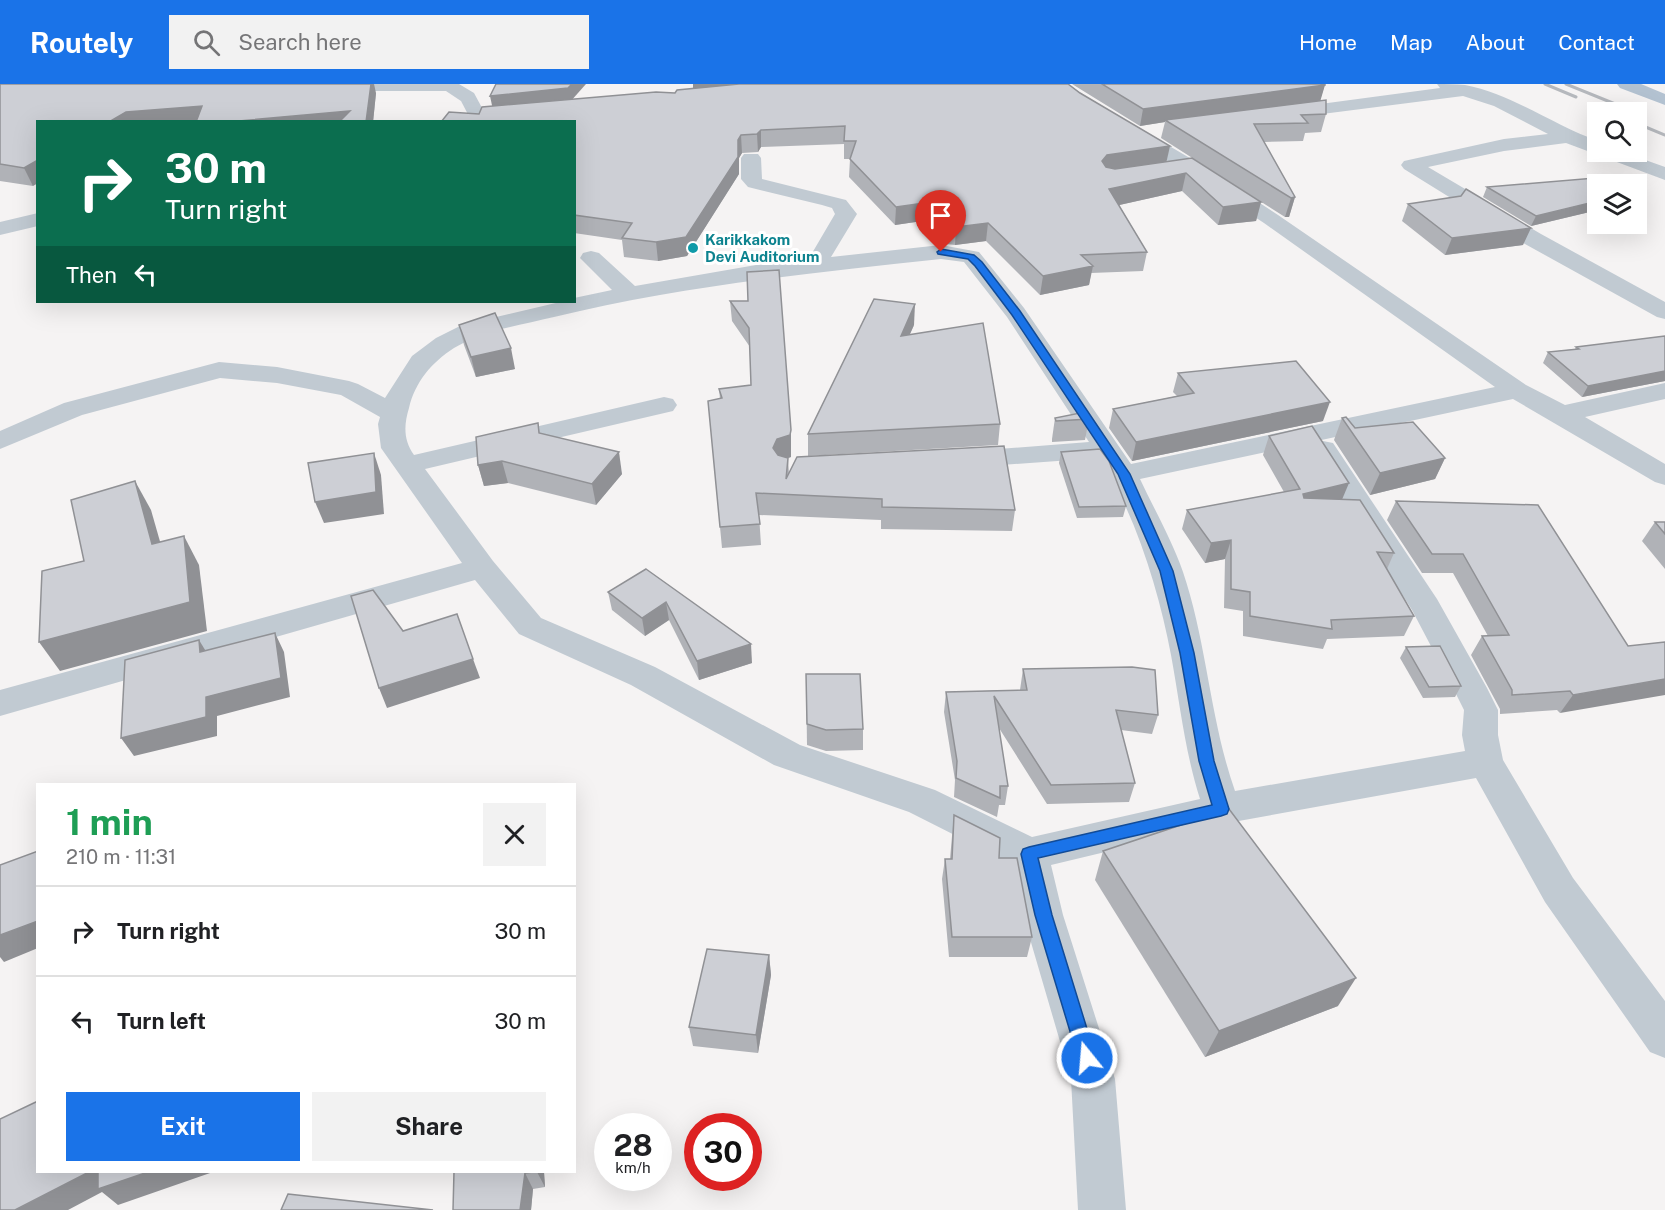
<!DOCTYPE html>
<meta charset="utf-8">
<style>
:root{--surface:#fff;--page:#f2f2f2;--text:#202124;--muted:#757577;--line:#e0e0e0;--accent:#1a73e8}
body{margin:0;font-family:"Public Sans",sans-serif;background:var(--page);color:var(--text);height:100vh;display:flex;flex-direction:column;font-size:22px;white-space:nowrap}
*{box-sizing:border-box;margin:0}
p{font-size:20px;color:var(--muted)}
.icon{flex:none;width:33px;height:33px;fill:none;stroke:currentColor;stroke-width:2;stroke-linecap:round;stroke-linejoin:round}
.map{position:relative;flex:1;overflow:hidden}
.details{position:absolute;left:36px;top:699px;width:540px;height:390px;display:flex;flex-direction:column;background:var(--surface);border-radius:0px;box-shadow:0 6px 24px #0002}
.details>*{flex:none}
.banner{position:absolute;left:36px;top:36px;width:540px;height:183px;border-radius:0px;box-shadow:0 6px 24px #0002;background:#0b6e4f;color:#fff;overflow:hidden}
.controls{position:absolute;left:1587px;top:18px;display:grid;gap:12px}
.controls a{display:grid;place-items:center;width:60px;height:60px;border-radius:0px;background:var(--surface);box-shadow:0 6px 24px #0002;font-size:30px}
.speed{position:absolute;left:594px;top:1029px;display:flex;gap:12px;font-size:30px;font-weight:700;text-align:center}
.speed>*{display:grid;place-content:center;width:78px;height:78px;border-radius:50%;background:var(--surface);box-shadow:0 6px 24px #0002;line-height:1}
.speed small{font-size:15px;font-weight:400}
.speed .limit{border:9px solid #d22;background:#fff;color:#111}
.pin{position:absolute;display:grid;place-items:center;width:51px;height:51px;color:#fff;margin:-62px -26px;border-radius:50% 50% 50% 0;rotate:-45deg;box-shadow:0 0 6px #0007}
.pin .icon{rotate:45deg}
.me{position:absolute;width:66px;margin:-33px;rotate:343deg;stroke-linejoin:round;filter:drop-shadow(0 0 4px #0008)}
.turn{display:flex;align-items:center;gap:21px;height:126px;padding:0 30px;font-size:27px}
.turn .icon{width:78px;height:78px;stroke-width:2.5}
.turn b{display:block;font-size:42px;line-height:51px}
.then{display:flex;align-items:center;height:57px;padding:0 30px;background:#0003;gap:12px;font-size:22px}
.round{display:grid;place-items:center;flex:none;width:63px;height:63px;border-radius:0px;background:var(--page)}
.headline{display:flex;align-items:center;justify-content:space-between;height:102px;padding:0 30px}
h1{font-size:36px;font-weight:700;line-height:45px;color:#1e9e55}
.primary-button{display:flex;gap:12px;margin-top:auto;padding:12px 30px}
.primary-button a{flex:1;height:69px;border-radius:0px;background:var(--accent);color:#fff;font-size:24px;font-weight:700;line-height:69px;text-align:center}
.primary-button a+a{background:var(--page);color:var(--text)}
ul{padding:0;list-style:none}
li{display:flex;align-items:center;gap:18px;height:90px;padding:0 30px;border-top:2px solid var(--line)}
li div{flex:1}
li b{display:block;font-size:22px}
li em{font-style:normal}
header{display:flex;align-items:center;gap:36px;box-sizing:border-box;height:84px;padding:0 30px;background:var(--accent);color:#fff}
header strong{font-size:28px}
nav{display:flex;gap:33px;margin-inline-start:auto;font-size:21px}
.search{width:420px;height:54px;background:var(--page);display:flex;align-items:center;gap:15px;box-sizing:border-box;padding:0 21px;border-radius:0px;color:var(--muted);font-size:22px}
.map>svg:first-child{display:block}
.lines{fill:none;stroke-linecap:round;stroke-linejoin:round}
.minor{fill:#c1cad2;fill-rule:evenodd}
.major{fill:#b3c2d1;fill-rule:evenodd}
.rail{stroke:#b5b8bd;stroke-width:3}
.wall{fill:#b0b2b7}
.shaded-wall{fill:#909195}
.building{fill:#cdcfd5;stroke:#909195;stroke-width:1.5}
.route{fill:#1a73e8;stroke:#114b97;stroke-width:1.5}
.culture-dot{fill:#0f9aa8;stroke:#fff;stroke-width:2}
.labels{text-anchor:middle;dominant-baseline:central;stroke-width:6;stroke-linejoin:round;paint-order:stroke}
.far-culture-label{font-size:15px;font-weight:bold;fill:#0d838f;stroke:#fff;text-anchor:start}
</style>
<header>
<strong>Routely</strong>
<div class="search"><svg class="icon" aria-label="search" viewBox="0 0 24 24"><circle cx="10" cy="10" r="6"/><path d="M15 15l6 6"/></svg>Search here</div>
<nav><a>Home</a><a>Map</a><a>About</a><a>Contact</a></nav>
</header>
<div class="map">
<svg width="1665" height="1126" viewBox="0 0 1665 1126">
<rect width="100%" height="100%" fill="#f5f3f3"/>
<g class="lines">
<g class="minor">
<polygon points="297,0 459,0 474,9 488,35 486,38 472,38 461,17 446,7 330,7 300,4"/>
<path d="M1048,0H1068L1091,16L1200,80L1278,131L1526,301L1565,321L1665,299V315L1585,333L1665,380V401L1655,398L1513,315L1140,395C1154,425 1172,456 1183,488C1207,559 1210,636 1235,707L1465,667L1462,651L1464,626L1453,604L1412,526L1309,365L1313,359L1323,357L1333,359L1437,515L1487,604L1498,626V651L1503,676L1573,794L1665,917V974L1650,968L1545,818L1476,694L1222,740L1051,781L1063,831L1115,995L1126,1126H1078L1071,995L1023,831L1012,780L909,728L774,681L631,601L519,550L475,496L0,632V606L462,479L381,364L378,340L380,333L341,311L277,299L220,294L82,331L0,365V347L64,319L219,278L277,283L349,297L358,300L385,314L412,272L436,254L462,241L560,218H574V214L612,206L580,174L583,169L591,167L599,169L635,202L756,181L808,176L835,130L832,124L822,121L748,103L741,95V74L744,70H758L761,74L762,95L846,116L857,130L831,173L941,161L979,168L1024,224L1131,380L1495,303L1264,139L1186,88L1079,24ZM941,175L964,178L1007,233L1089,358L960,368L950,370L946,376L950,382L960,384L1099,374C1135,428 1159,507 1171,571C1180,620 1185,668 1200,715L1032,753L935,706L800,661L655,583L541,534L493,477L425,385L673,327L677,321L673,315L664,313L414,371C403,356 404,340 409,324C415,298 432,278 454,264C484,246 521,241 554,233C681,202 811,189 941,175Z"/>
<path d="M1437,0C1446,0 1456,0 1465,1C1512,10 1553,41 1598,57V68H1623L1665,83V96L1566,59L1504,67L1428,83L1541,150L1665,218V235L1657,233L1525,160L1404,85L1401,81L1404,77L1504,55L1548,50L1494,22L1463,12L1283,35L1277,34L1274,30L1277,26L1283,25L1440,4Z"/>
<polygon points="38,129 38,142 0,151 0,138"/>
</g>
<polygon class="major" points="1617,0 1641,0 1665,10 1665,21 1620,4"/>
<g class="rail">
<polyline points="1545,0 1576,13"/>
<polyline points="1566,0 1635,28"/>
<polyline points="1636,39 1665,51"/>
</g>
</g>
<g class="wall">
<polygon points="0,0 376,9 373,38 38,38 33,102 0,97"/>
<polygon points="693,0 1167,78 1261,118 1256,137 1218,141 1182,107 1119,121 1147,168 1143,187 1091,189 1089,201 1040,211 986,157 955,161 946,160 929,136 895,141 849,93 850,75 844,75 844,60 761,63 758,68 742,69 739,74 739,90 687,172 658,177 624,173 622,156 574,149 574,38 479,30 492,22 573,15 675,9 693,4"/>
<polygon points="1072,0 1325,0 1320,16 1326,30 1321,48 1305,49 1303,57 1264,58 1295,113 1289,133 1285,133 1161,54 1165,38 1140,42"/>
<polygon points="1598,100 1598,126 1531,142 1483,113 1487,103"/>
<polygon points="1408,120 1523,161 1445,171 1402,137"/>
<polygon points="730,217 748,217 791,367 791,373 788,374 789,390 1015,426 1012,447 881,445 881,436 759,431 761,461 722,464 708,317 720,315 719,305 751,301 750,263 732,237"/>
<polygon points="459,241 515,285 476,293 464,261"/>
<polygon points="914,241 910,250 1000,340 998,361 808,372 808,350"/>
<polygon points="1665,252 1665,298 1665,297 1582,313 1543,279 1548,268 1575,265 1576,263"/>
<polygon points="1178,289 1323,337 1132,377 1109,344 1113,325 1177,312 1173,308"/>
<polygon points="1055,334 1089,335 1085,356 1052,358 1052,355"/>
<polygon points="1342,334 1355,344 1445,374 1435,395 1370,411 1334,356"/>
<polygon points="538,339 540,350 622,390 596,421 508,399 484,402 478,381"/>
<polygon points="1269,352 1342,415 1394,469 1387,485 1414,532 1404,552 1327,555 1323,565 1243,552 1243,527 1224,524 1225,475 1205,479 1182,445 1187,426 1284,408 1263,371"/>
<polygon points="1061,368 1126,422 1123,433 1077,434 1059,379"/>
<polygon points="1396,417 1628,562 1560,629 1557,626 1500,630 1500,625 1471,571 1482,552 1488,552 1453,489 1422,489 1387,436"/>
<polygon points="1655,438 1665,438 1665,485 1642,457"/>
<polygon points="646,485 752,579 699,596 669,536 645,552 612,526 608,508"/>
<polygon points="1406,563 1461,602 1455,613 1423,614 1400,574"/>
<polygon points="1023,585 1158,631 1152,650 1121,646 1135,699 1129,718 1047,720 999,644 1008,702 1005,721 999,721 997,733 954,713 955,696 944,628 946,608 1020,606"/>
<polygon points="806,590 863,645 863,666 826,667 807,661"/>
<polygon points="954,731 999,774 1032,853 1027,873 949,873 942,795 945,775 950,775 952,752"/>
<polygon points="1103,767 1338,922 1205,973 1095,796"/>
<polygon points="769,871 771,891 758,969 693,962 689,943"/>
<polygon points="454,1088 544,1088 545,1103 533,1105 531,1126 453,1126"/>
</g>
<g class="shaded-wall">
<polygon points="371,0 374,0 376,9 373,38 366,38"/>
<polygon points="572,0 586,0 570,18 493,26 490,12"/>
<polygon points="693,0 756,0 693,6"/>
<polygon points="1325,1 1320,18 1165,36 1165,38 1140,42 1143,25"/>
<polygon points="202,22 208,38 109,38 126,28"/>
<polygon points="350,27 353,38 227,38"/>
<polygon points="761,46 761,63 758,68 757,50"/>
<polygon points="741,51 742,69 739,74 739,90 687,172 658,177 656,158"/>
<polygon points="1170,62 1166,80 1104,89 1102,77 1107,71"/>
<polygon points="38,76 38,99 33,102 24,84"/>
<polygon points="1186,89 1182,107 1106,124 1109,105"/>
<polygon points="1295,113 1289,133 1285,133 1291,114"/>
<polygon points="1598,117 1598,126 1531,142 1536,132"/>
<polygon points="931,118 929,136 895,141 896,123"/>
<polygon points="1261,118 1256,137 1218,141 1223,123"/>
<polygon points="988,139 986,157 955,161 956,143"/>
<polygon points="1531,144 1523,161 1445,171 1452,154"/>
<polygon points="1093,182 1089,201 1040,211 1043,192"/>
<polygon points="915,220 914,241 900,272 901,252"/>
<polygon points="511,264 515,285 476,293 471,273"/>
<polygon points="1665,287 1665,297 1582,313 1588,302"/>
<polygon points="1330,318 1323,337 1132,377 1136,358"/>
<polygon points="791,346 791,373 778,377 773,364 777,355"/>
<polygon points="619,368 622,390 596,421 592,400"/>
<polygon points="374,369 381,391 384,430 324,439 315,418"/>
<polygon points="1445,374 1435,395 1370,411 1380,389"/>
<polygon points="502,377 508,399 484,402 478,381"/>
<polygon points="135,397 151,426 169,489 152,460"/>
<polygon points="1349,399 1341,418 1296,429 1303,410"/>
<polygon points="184,452 199,481 207,547 60,587 39,558"/>
<polygon points="1231,456 1225,475 1205,479 1211,459"/>
<polygon points="666,518 669,536 645,552 642,534"/>
<polygon points="275,549 284,568 290,613 217,632 217,652 134,672 121,654 206,613"/>
<polygon points="199,556 210,574 200,568"/>
<polygon points="751,560 752,579 699,596 697,577"/>
<polygon points="473,575 480,594 387,624 379,604"/>
<polygon points="1665,595 1665,611 1560,629 1573,611"/>
<polygon points="38,837 38,864 4,878 0,873 0,851"/>
<polygon points="769,871 771,891 758,969 756,951"/>
<polygon points="1356,894 1338,922 1205,973 1219,947"/>
<polygon points="89,1088 213,1088 118,1121 102,1108 68,1126 15,1126"/>
<polygon points="537,1088 544,1088 545,1103"/>
<polygon points="525,1089 533,1105 531,1126 520,1126"/>
</g>
<g class="building">
<polygon points="0,0 371,0 366,38 339,38 350,27 227,38 196,38 202,22 126,28 109,38 38,38 38,76 24,84 0,80"/>
<polygon points="496,0 572,0 568,4 490,12"/>
<polygon points="739,0 1068,0 1080,9 1170,62 1107,71 1102,77 1106,83 1115,85 1192,74 1261,118 1223,123 1186,89 1109,105 1147,168 1081,171 1093,182 1043,192 988,139 956,143 948,141 931,118 896,123 850,75 856,57 844,57 845,42 761,46 757,50 741,51 738,56 738,73 686,153 656,158 622,154 632,139 574,131 574,38 441,38 449,28 479,30 482,23 656,8 675,9 677,6"/>
<polygon points="1102,0 1325,0 1325,1 1143,25"/>
<polygon points="1326,16 1326,30 1301,31 1308,39 1254,40 1295,113 1291,114 1165,36"/>
<polygon points="1607,93 1608,100 1598,100 1598,117 1536,132 1487,103"/>
<polygon points="1466,105 1531,144 1452,154 1408,120 1461,112"/>
<polygon points="779,186 791,346 790,351 777,355 773,364 778,371 788,374 786,395 797,373 1004,362 1015,426 882,423 882,415 756,409 760,440 720,443 708,317 722,314 719,305 751,301 749,244 730,217 748,217 747,188"/>
<polygon points="874,215 915,220 901,252 983,239 1000,340 808,350"/>
<polygon points="495,229 511,264 471,273 459,241"/>
<polygon points="1665,252 1665,287 1588,302 1548,268 1579,265 1576,263"/>
<polygon points="1296,277 1330,318 1136,358 1113,325 1194,309 1178,289"/>
<polygon points="1085,328 1089,335 1056,337 1055,334"/>
<polygon points="1346,333 1355,344 1413,338 1445,374 1380,389 1342,334"/>
<polygon points="538,339 539,349 619,368 592,400 502,377 478,381 476,353"/>
<polygon points="1312,342 1349,399 1303,410 1304,414 1360,416 1394,469 1377,468 1414,532 1331,536 1332,545 1250,532 1250,508 1231,505 1231,456 1211,459 1187,426 1300,405 1269,352"/>
<polygon points="1100,365 1109,377 1126,422 1079,423 1061,368"/>
<polygon points="374,369 376,408 315,418 308,379"/>
<polygon points="135,397 152,460 184,452 190,518 39,558 42,487 84,477 71,416"/>
<polygon points="1396,417 1538,421 1628,562 1665,558 1665,595 1573,611 1570,607 1512,611 1512,606 1482,552 1509,551 1463,470 1432,470"/>
<polygon points="1655,438 1665,438 1665,450"/>
<polygon points="646,485 751,560 697,577 666,518 642,534 608,508"/>
<polygon points="373,506 403,547 457,530 473,575 379,604 351,512"/>
<polygon points="275,549 281,594 206,613 206,633 121,654 125,576 199,556 200,568"/>
<polygon points="1440,562 1461,602 1429,603 1406,563"/>
<polygon points="1132,583 1155,586 1158,631 1116,626 1135,699 1051,701 994,612 1008,702 1000,702 1000,714 956,694 957,677 946,608 1027,606 1023,585"/>
<polygon points="806,590 860,590 863,645 826,646 807,640"/>
<polygon points="1229,725 1356,894 1219,947 1103,767"/>
<polygon points="954,731 1000,754 999,774 1017,774 1032,853 952,853 945,775 952,775"/>
<polygon points="38,767 38,837 0,851 0,781"/>
<polygon points="707,865 769,871 756,951 689,943"/>
<polygon points="38,1017 38,1088 89,1088 15,1126 0,1126 0,1035"/>
<polygon points="98,1088 148,1088 98,1105"/>
<polygon points="454,1088 533,1088 525,1089 520,1126 453,1126"/>
<polygon points="288,1110 433,1126 281,1126"/>
</g>
<polygon class="route" points="941,165 974,171 982,178 1020,227 1130,390 1173,487 1194,569 1214,677 1229,725 1227,730 1221,732 1038,774 1052,831 1096,974 1093,981 1087,983 1080,981 1078,974 1035,831 1021,770 1023,765 1029,763 1212,721 1199,677 1180,569 1160,487 1118,390 1012,231 975,182 968,175 938,170 937,168"/>
<circle class="culture-dot" cx="693" cy="164" r="6"/>
<g class="labels">
<g class="far-culture-label">
<text x="705" y="155">Karikkakom<tspan x="705" dy="17">Devi Auditorium</tspan></text>
</g>
</g>
</svg>
<div class="controls">
<a><svg class="icon" aria-label="search" viewBox="0 0 24 24"><circle cx="10" cy="10" r="6"/><path d="M15 15l6 6"/></svg></a>
<a><svg class="icon" aria-label="layers" viewBox="0 0 24 24"><path d="M12 4l9 5-9 5-9-5zM3 14l9 5 9-5"/></svg></a>
</div>
<div class="speed"><div>28<small>km/h</small></div><div class="limit">30</div></div>
<div class="pin" style="left:941px;top:168px;background:#d93025"><svg class="icon" aria-label="arrive" viewBox="0 0 24 24"><path d="M6 21V4h12l-3 4 3 4H6"/></svg></div>
<svg class="me" style="left:1087px;top:974px" viewBox="-20 -20 40 40"><circle r="17" fill="#1a73e8" stroke="#fff" stroke-width="3"/><path d="M0-11L8 9 0 5-8 9z" fill="#fff"/></svg>
<div class="banner">
<div class="turn"><svg class="icon" aria-label="right" viewBox="0 0 24 24"><path d="M7 20v-9h11M14 6l5 5-5 5"/></svg><div><b>30 m</b>Turn right</div></div>
<div class="then">Then<svg class="icon" aria-label="left" viewBox="0 0 24 24"><path d="M17 20v-9H6M10 6l-5 5 5 5"/></svg></div>
</div>
<section class="details">
<div class="headline"><div><h1>1 min</h1><p>210 m · 11:31</p></div><a class="round"><svg class="icon" aria-label="close" viewBox="0 0 24 24"><path d="M6 6l12 12M18 6L6 18"/></svg></a></div>
<ul>
<li><svg class="icon" aria-label="right" viewBox="0 0 24 24"><path d="M7 20v-9h11M14 6l5 5-5 5"/></svg><div><b>Turn right</b></div><em>30 m</em></li>
<li><svg class="icon" aria-label="left" viewBox="0 0 24 24"><path d="M17 20v-9H6M10 6l-5 5 5 5"/></svg><div><b>Turn left</b></div><em>30 m</em></li>
</ul>
<div class="primary-button"><a>Exit</a><a>Share</a></div>
</section>
</div>
